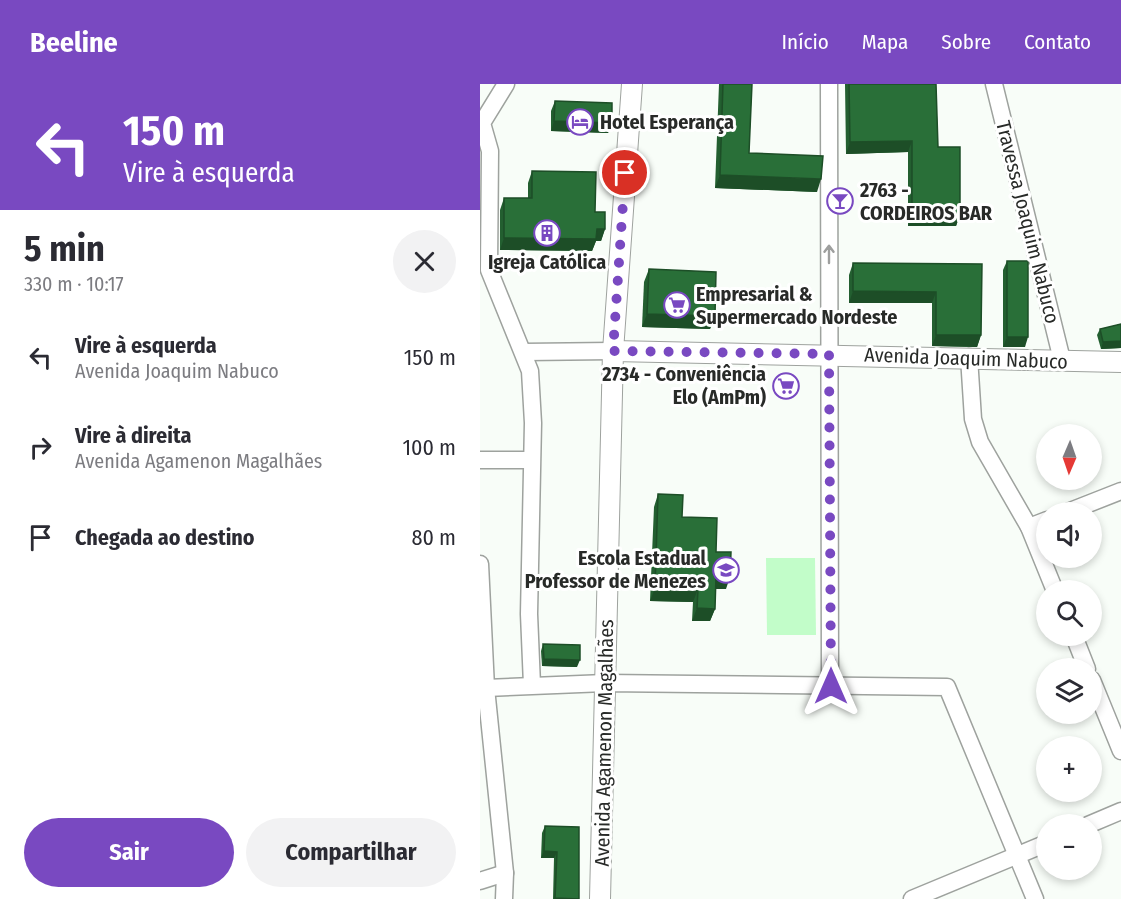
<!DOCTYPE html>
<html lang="pt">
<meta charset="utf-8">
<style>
:root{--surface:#fff;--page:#f2f2f3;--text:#2b2b33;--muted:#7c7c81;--accent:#7949c1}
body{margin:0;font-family:"Fira Sans Condensed",sans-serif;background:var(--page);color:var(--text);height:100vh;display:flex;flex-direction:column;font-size:22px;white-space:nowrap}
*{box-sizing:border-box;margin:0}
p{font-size:20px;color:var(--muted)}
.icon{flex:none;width:33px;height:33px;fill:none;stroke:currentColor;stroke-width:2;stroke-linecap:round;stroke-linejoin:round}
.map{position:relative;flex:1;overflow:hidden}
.details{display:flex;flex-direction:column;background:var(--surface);width:480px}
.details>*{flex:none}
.top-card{background:#7949c1;color:#fff;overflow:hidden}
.needle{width:39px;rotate:182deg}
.fabs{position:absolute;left:556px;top:340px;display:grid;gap:12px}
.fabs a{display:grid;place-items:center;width:66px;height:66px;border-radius:50%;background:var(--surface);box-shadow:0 3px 9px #0003;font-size:30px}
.pin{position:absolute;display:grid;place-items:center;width:51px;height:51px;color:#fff;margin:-26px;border:3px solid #fff;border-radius:50%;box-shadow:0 2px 6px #0007}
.me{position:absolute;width:66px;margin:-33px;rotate:0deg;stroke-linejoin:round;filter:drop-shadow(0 0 4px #0008)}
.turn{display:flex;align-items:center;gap:21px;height:126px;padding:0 24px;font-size:27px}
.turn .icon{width:78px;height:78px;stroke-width:2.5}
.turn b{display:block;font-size:42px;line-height:51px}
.round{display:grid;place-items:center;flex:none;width:63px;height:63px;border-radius:32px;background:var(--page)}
.head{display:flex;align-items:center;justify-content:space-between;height:102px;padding:0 24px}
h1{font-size:36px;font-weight:700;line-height:45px}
.cta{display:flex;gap:12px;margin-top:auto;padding:12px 24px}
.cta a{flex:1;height:69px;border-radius:36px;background:var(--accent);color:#fff;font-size:24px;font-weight:700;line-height:69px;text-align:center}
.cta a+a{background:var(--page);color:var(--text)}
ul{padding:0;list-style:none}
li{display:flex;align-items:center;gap:18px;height:90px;padding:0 24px}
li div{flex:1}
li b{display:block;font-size:22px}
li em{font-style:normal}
header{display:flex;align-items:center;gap:36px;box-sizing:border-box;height:84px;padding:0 30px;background:var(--accent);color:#fff}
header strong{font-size:28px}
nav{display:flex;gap:33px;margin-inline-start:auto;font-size:21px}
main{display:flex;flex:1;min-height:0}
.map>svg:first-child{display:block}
.pitch{fill:#c2fdc9}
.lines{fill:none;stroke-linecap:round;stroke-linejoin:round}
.minor-casing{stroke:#9ea29e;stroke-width:19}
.major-casing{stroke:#9ea29e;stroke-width:22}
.minor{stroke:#fff;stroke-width:16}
.major{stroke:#fff;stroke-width:20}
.wall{fill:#235f30}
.shaded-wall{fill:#1d4e27}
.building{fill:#296f38;stroke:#1d4e27;stroke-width:1.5}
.oneway{stroke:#9e9f9e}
.route{stroke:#7949c1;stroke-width:10;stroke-dasharray:0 18}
.labels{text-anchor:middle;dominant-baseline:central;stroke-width:6;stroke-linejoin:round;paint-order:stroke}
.poi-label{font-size:20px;font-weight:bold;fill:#282a28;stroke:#fff;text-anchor:start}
.street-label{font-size:20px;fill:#282a28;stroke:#fff}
</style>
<header>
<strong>Beeline</strong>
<nav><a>Início</a><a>Mapa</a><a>Sobre</a><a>Contato</a></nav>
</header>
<main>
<section class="details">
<div class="top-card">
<div class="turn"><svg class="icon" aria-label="left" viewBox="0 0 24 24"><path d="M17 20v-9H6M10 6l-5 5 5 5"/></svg><div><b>150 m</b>Vire à esquerda</div></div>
</div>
<div class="head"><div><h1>5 min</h1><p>330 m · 10:17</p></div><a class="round"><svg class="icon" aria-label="close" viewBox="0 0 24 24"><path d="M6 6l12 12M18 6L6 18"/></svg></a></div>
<ul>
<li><svg class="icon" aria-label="left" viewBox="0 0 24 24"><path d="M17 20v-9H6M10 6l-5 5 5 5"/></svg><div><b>Vire à esquerda</b><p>Avenida Joaquim Nabuco</p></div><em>150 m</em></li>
<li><svg class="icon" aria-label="right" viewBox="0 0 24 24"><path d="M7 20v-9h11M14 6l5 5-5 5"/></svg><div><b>Vire à direita</b><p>Avenida Agamenon Magalhães</p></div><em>100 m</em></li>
<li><svg class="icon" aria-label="arrive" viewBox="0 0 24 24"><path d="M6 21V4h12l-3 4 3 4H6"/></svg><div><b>Chegada ao destino</b></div><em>80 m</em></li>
</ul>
<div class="cta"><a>Sair</a><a>Compartilhar</a></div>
</section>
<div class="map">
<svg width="641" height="815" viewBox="0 0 641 815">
<rect width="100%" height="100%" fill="#f8fdf8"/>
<polygon class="pitch" points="335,474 336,551 287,551 286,474"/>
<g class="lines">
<g class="minor-casing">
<g id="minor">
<polyline points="26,0 2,39 10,67 9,186 50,287 53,339 49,530 52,601"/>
<polyline points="349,0 350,602"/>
<polyline points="514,0 582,276"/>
<polyline points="44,268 133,267"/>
<polyline points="489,273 493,335 500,358 549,443 575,507"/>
<polyline points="0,376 51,376"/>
<polyline points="585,429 641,407"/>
<polyline points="549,443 567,436"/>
<polyline points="0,480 6,604 25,789 24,815"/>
<polyline points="594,552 607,585"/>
<polyline points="612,596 641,667"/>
<polyline points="6,604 125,599 467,603 555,815"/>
<polyline points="608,741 641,727"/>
<polyline points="0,797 25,789"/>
<polyline points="432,815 567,759"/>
</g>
</g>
<g class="major-casing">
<g id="major">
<polyline points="133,267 641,278"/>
<polyline points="120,815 133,267 152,0"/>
</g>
</g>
<use href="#minor" class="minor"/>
<use href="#major" class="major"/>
</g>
<g class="wall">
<polygon points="239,0 272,0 269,69 337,108 235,104"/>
<polygon points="365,0 456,0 458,63 480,131 476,142 428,142 428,68 366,70"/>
<polygon points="75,17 132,39 128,49 71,47 71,27"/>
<polygon points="52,87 115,128 125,145 121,157 116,157 112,167 20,166 20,126 24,114 48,114 48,99"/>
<polygon points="527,177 545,263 523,263 523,186"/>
<polygon points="373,179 502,180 501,251 497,263 452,262 452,219 369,219 369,191"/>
<polygon points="169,185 235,232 230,245 162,243 164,198"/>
<polygon points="641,240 641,264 621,265 617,251 620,245"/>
<polygon points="178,410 202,433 246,505 235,505 235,525 230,537 212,537 213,518 170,517 174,423"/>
<polygon points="63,560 97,583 62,582 61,567"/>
<polygon points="65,742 99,815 73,815 74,774 61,774 62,749"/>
</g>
<g class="shaded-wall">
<polygon points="74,37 132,39 128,49 71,47"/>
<polygon points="432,57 428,68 366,70 370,58"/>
<polygon points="240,91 341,95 337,108 235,104"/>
<polygon points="432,131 480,131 476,142 428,142"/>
<polygon points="117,145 125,145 121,157 116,157 112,167 20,166 24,154"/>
<polygon points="373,207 456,208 452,219 369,219"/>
<polygon points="167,230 235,232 230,245 162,243"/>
<polygon points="456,251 501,251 497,263 452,262"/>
<polygon points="527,253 548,253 545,263 523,263"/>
<polygon points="641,257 641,264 621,265 623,258"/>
<polygon points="236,492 250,493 246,505 231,505"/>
<polygon points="175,504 218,505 213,518 170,517"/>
<polygon points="217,524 235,525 230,537 212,537"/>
<polygon points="64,575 100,576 97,583 62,582"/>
<polygon points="64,767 77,768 74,774 61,774"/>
</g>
<g class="building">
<polygon points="243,0 272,0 269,69 343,72 341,95 240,91"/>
<polygon points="369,0 456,0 458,63 480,63 480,131 432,131 432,57 370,58"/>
<polygon points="75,17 132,19 132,39 74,37"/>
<polygon points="52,87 116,88 115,128 125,128 125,145 117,145 116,155 24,154 24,114 52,114"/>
<rect x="527" y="177" width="21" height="76"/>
<polygon points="373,179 502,180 501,251 456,251 456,208 373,207"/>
<polygon points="169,185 236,188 235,232 167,230"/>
<polygon points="641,240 641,257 623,258 620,245"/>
<polygon points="178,410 203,411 202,433 237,434 236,468 251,468 250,493 236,492 235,525 217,524 218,505 175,504"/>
<polygon points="63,560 100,561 100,576 64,575"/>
<polygon points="65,742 99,743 99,815 75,814 77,768 64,767"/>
</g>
<defs><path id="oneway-shaft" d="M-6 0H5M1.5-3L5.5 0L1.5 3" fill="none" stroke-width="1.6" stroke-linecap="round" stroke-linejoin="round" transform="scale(1.5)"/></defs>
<use class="oneway" href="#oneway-shaft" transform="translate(349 170) rotate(-90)"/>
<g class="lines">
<polyline class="route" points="145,89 133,267 349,270 351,602"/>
</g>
<defs>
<g id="hotel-ring" transform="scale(1.35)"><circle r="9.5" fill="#fff" stroke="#7949c1" stroke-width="1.5"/><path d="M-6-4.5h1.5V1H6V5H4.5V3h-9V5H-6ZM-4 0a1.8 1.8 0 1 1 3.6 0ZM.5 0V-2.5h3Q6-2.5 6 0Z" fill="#7949c1"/></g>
<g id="bar-ring" transform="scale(1.35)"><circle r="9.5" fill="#fff" stroke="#7949c1" stroke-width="1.5"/><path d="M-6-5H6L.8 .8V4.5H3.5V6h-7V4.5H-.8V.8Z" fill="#7949c1"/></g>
<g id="building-ring" transform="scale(1.35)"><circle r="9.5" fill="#fff" stroke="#7949c1" stroke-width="1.5"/><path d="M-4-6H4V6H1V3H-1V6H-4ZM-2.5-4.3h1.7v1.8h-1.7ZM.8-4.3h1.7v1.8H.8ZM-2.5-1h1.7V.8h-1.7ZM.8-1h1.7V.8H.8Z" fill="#7949c1"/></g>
<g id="supermarket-ring" transform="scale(1.35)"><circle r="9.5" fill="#fff" stroke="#7949c1" stroke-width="1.5"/><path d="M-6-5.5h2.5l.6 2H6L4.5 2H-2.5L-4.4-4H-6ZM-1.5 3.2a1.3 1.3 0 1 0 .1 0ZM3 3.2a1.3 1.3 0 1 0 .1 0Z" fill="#7949c1"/></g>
<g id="school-ring" transform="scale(1.35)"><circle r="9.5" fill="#fff" stroke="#7949c1" stroke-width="1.5"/><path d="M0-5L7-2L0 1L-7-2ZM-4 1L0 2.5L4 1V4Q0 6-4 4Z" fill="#7949c1"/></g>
</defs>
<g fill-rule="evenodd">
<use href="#hotel-ring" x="100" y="38"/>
<use href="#bar-ring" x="360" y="117"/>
<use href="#building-ring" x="67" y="149"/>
<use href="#supermarket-ring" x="197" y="221"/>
<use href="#supermarket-ring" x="306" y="302"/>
<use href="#school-ring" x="246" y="486"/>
</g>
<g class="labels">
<g class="poi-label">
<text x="120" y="38">Hotel Esperança</text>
<text x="380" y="106">2763 -<tspan x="380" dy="23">CORDEIROS BAR</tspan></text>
<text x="67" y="178" text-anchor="middle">Igreja Católica</text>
<text x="216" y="210">Empresarial &amp;<tspan x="216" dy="23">Supermercado Nordeste</tspan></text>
<text x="286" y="290" text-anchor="end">2734 - Conveniência<tspan x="286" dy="23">Elo (AmPm)</tspan></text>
<text x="226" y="474" text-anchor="end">Escola Estadual<tspan x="226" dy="23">Professor de Menezes</tspan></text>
</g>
<g class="street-label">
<text transform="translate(548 138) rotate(76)">Travessa Joaquim Nabuco</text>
<text transform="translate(486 274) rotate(2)">Avenida Joaquim Nabuco</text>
<text transform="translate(124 659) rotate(-89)">Avenida Agamenon Magalhães</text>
</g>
</g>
</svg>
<div class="fabs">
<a><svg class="needle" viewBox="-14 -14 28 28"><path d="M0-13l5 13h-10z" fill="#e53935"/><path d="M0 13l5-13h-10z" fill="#7c7c81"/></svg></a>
<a><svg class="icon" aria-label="sound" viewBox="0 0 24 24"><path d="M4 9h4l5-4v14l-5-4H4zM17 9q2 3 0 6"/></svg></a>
<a><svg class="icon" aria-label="search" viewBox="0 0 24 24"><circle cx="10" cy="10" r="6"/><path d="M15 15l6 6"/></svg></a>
<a><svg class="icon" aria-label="layers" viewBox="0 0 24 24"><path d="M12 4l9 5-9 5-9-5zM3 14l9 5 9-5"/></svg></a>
<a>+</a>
<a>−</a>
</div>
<div class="pin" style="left:145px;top:89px;background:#d93025"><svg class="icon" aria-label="arrive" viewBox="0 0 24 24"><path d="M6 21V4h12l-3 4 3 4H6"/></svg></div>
<svg class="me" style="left:351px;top:602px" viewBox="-20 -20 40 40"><path d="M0-17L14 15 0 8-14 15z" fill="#7949c1" stroke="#fff" stroke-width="4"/></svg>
</div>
</main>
